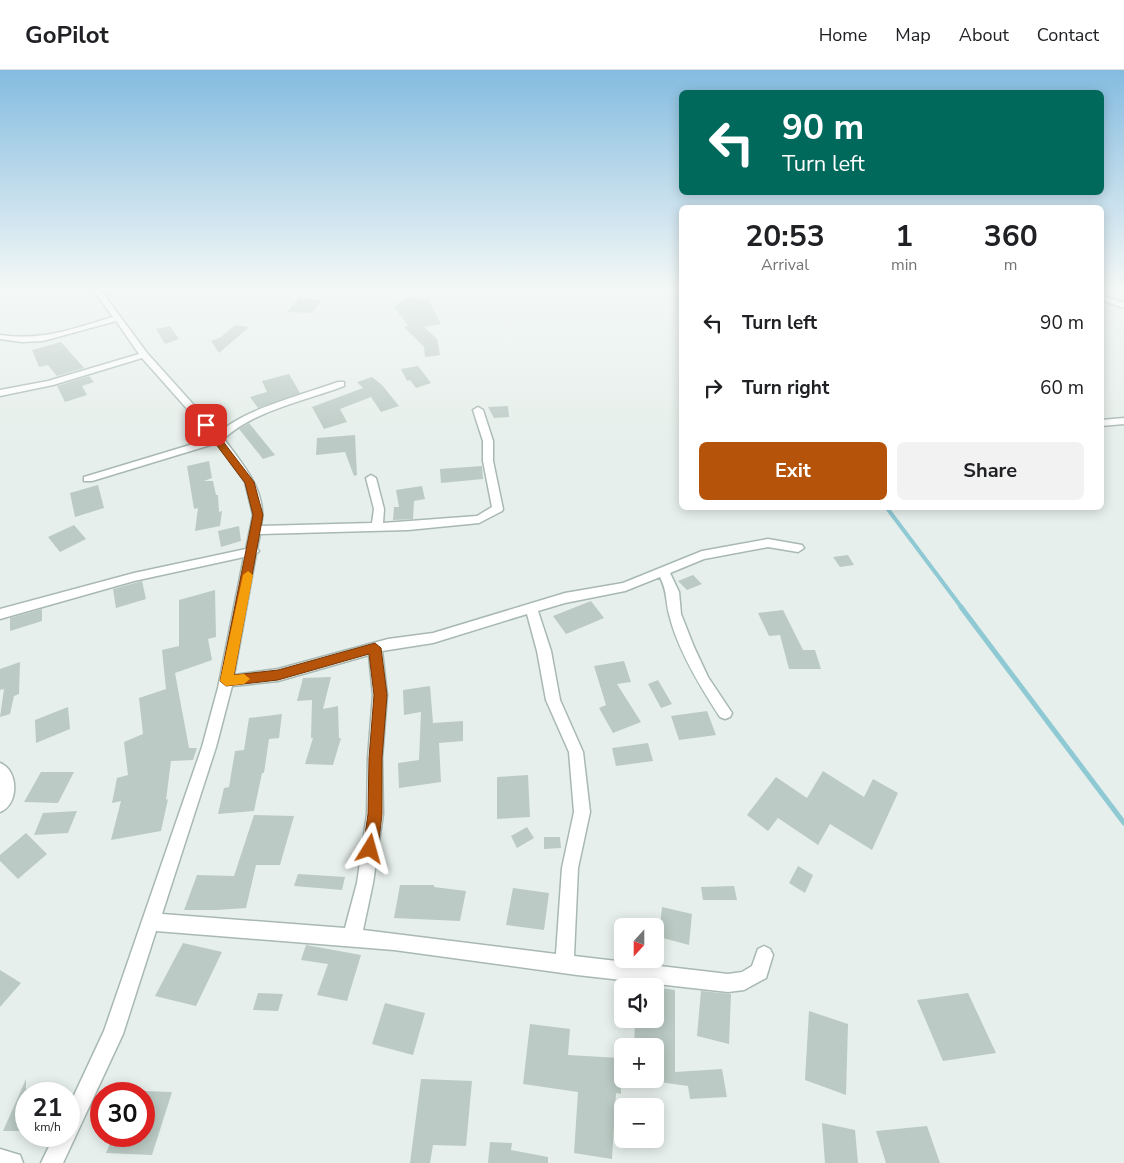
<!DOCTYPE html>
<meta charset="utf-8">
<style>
:root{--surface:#fff;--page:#f2f2f2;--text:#202124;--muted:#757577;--line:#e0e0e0;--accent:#b45309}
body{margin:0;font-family:"Nunito Sans",sans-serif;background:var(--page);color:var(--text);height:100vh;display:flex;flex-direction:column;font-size:19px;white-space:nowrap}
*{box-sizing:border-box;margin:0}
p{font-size:16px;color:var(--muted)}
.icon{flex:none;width:28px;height:28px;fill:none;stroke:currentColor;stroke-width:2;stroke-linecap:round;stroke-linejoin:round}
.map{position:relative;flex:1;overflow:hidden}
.details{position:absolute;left:679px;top:135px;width:425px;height:305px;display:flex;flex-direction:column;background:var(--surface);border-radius:8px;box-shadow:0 2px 12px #0003}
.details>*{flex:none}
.banner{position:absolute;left:679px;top:20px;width:425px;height:105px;border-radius:8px;box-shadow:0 2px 12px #0003;background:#00695c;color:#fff;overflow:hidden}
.needle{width:32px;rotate:201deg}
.tools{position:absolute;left:614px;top:848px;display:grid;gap:10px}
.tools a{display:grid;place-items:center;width:50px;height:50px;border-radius:8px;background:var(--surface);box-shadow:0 2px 12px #0003;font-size:25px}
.speed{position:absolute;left:15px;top:1012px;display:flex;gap:10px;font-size:25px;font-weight:700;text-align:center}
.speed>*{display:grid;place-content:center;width:65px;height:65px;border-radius:50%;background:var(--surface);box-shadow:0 2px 12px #0003;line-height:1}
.speed small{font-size:12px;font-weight:400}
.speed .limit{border:8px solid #d22;background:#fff;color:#111}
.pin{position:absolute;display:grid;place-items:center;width:42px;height:42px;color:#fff;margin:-21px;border-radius:10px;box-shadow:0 2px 8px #0006}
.me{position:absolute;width:55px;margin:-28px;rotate:8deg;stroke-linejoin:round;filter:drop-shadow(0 0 4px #0008)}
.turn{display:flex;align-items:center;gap:18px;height:105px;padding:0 20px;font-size:22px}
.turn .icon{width:65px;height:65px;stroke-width:2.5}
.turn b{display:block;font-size:35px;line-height:42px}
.eta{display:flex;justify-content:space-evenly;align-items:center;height:85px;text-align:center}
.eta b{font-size:30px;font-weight:700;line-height:35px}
.button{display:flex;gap:10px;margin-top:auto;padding:10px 20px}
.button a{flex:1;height:58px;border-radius:8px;background:var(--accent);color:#fff;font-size:20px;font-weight:700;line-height:58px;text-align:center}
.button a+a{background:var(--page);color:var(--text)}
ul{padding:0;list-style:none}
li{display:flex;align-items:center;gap:15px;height:65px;padding:0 20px}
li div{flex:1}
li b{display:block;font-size:19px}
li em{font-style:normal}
header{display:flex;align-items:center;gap:30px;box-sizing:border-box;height:70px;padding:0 25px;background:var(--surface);border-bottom:1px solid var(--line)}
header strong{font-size:24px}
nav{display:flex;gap:28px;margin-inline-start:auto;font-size:18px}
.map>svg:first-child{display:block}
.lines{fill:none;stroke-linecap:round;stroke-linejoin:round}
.stream-far2{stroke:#8ec9d4;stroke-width:3}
.stream-far1{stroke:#8ec9d4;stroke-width:4}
.stream{stroke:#8ec9d4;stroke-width:5}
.building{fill:#bbcac4}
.street-casing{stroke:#a8b8b2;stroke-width:3}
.street{fill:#fff;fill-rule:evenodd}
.route{fill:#b45309;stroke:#753606}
.slow{fill:#f59e0b}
</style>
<header>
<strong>GoPilot</strong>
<nav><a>Home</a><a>Map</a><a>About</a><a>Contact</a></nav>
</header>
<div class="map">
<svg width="1124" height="1093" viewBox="0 0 1124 1093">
<rect width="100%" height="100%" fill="#e6efeb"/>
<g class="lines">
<polyline class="stream-far2" points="1101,218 1124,219"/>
<polyline class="stream-far1" points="887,438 962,538"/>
<polyline class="stream" points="961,537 1124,753"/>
</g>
<g class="building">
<polygon points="408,227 429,231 441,254 424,257 437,269 440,285 425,287 424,277 404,257 408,256 394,237"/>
<polygon points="299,228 322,230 311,243 287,242"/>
<polygon points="235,255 249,257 219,283 211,271 221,267"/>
<polygon points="170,256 179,269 165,274 156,259"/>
<polygon points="61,272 84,298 57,306 48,295 39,297 32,280"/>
<polygon points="418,296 431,313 416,318 410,310 407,311 401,299"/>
<polygon points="289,304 300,323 258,338 250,327 267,322 262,311"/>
<polygon points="89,306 94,312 82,316 87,325 65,332 57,316"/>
<polygon points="372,307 382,315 399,336 381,342 371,327 340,339 347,352 324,359 312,337 363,318 357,312"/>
<polygon points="508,336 509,347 494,348 488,337"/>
<polygon points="249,353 275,385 263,389 239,359"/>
<polygon points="355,365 357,405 354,406 345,382 316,385 317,368"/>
<polygon points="209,391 212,408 204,411 213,411 216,425 218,425 219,442 222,441 220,456 195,461 198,438 194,439 187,396"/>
<polygon points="482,396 483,409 441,413 440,399"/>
<polygon points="98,415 104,438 75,447 70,423"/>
<polygon points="422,416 425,429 414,431 413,449 393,450 394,437 399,437 396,420"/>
<polygon points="74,455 86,469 60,482 48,467"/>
<polygon points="239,456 241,471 221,477 218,461"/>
<polygon points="848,485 854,495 840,497 833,487"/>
<polygon points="693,505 702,514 687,520 678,511"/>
<polygon points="142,511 146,529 116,538 113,519"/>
<polygon points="215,520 216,567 208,569 212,590 175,603 189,678 197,678 193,690 171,691 166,730 168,729 161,761 111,770 121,731 112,733 117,708 128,705 124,672 143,664 139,628 166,619 162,580 179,576 179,530"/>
<polygon points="591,531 604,548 566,564 553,546"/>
<polygon points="42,539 42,551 10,561 10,548"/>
<polygon points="783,540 803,580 815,580 821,599 789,599 780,565 769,566 758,543"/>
<polygon points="624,591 631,612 617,614 641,652 613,663 599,638 606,635 594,596"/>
<polygon points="20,592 19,624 14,626 10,644 0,647 4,619 0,620 0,599"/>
<polygon points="331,607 323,639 338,636 339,668 341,668 333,695 305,694 313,668 311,668 312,630 297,631 303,608"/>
<polygon points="658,610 672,634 661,638 648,614"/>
<polygon points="430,616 433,653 463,651 463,671 439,673 441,712 399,718 398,693 419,690 421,642 404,645 403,620"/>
<polygon points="68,637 70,659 36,673 35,650"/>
<polygon points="707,641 716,665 679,670 671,646"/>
<polygon points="282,644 279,668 269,669 264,703 262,703 254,741 218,744 224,718 229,717 235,681 244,680 249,648"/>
<polygon points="648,673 653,691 616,696 612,678"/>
<polygon points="823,701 864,727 873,709 898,723 872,780 830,754 818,775 778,748 768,761 747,745 776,707 807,728"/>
<polygon points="41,702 74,702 58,733 24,732"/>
<polygon points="528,705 530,747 497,749 497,707"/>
<polygon points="77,741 68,763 34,765 43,743"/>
<polygon points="254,745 294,746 280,795 256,795 246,838 216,840 184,840 197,805 234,806"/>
<polygon points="527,757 534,768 517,778 511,766"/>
<polygon points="26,763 47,784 18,809 0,791 0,785"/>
<polygon points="544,767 560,767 561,778 544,779"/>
<polygon points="798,796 813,805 805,823 789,813"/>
<polygon points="298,804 345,807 342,820 294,816"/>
<polygon points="400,815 434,815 434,817 466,821 460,851 394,848"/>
<polygon points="734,816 737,830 703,830 701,817"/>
<polygon points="513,818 549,823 544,860 506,855"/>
<polygon points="662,837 692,844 689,875 659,867"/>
<polygon points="183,873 222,882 196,936 155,926"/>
<polygon points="306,875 361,885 347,931 317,925 328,894 301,890"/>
<polygon points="0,900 21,913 0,937"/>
<polygon points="655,917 675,920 675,1002 722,999 727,1027 690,1029 688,1016 645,1010 655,1009 655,976 634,976 635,949 655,949"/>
<polygon points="701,921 731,924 729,974 697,966"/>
<polygon points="258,923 283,924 278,941 253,940"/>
<polygon points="968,923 996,983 943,991 917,930"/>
<polygon points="385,933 425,943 413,985 372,974"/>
<polygon points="809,941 848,954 846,1025 805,1010"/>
<polygon points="530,954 570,959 568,985 620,988 621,1024 616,1023 612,1089 574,1083 578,1022 523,1014"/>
<polygon points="26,1009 26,1047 20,1061 3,1061"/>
<polygon points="421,1009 472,1011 466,1076 433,1075 430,1093 410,1093"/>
<polygon points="144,1021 172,1022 152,1085 106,1083 113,1066 144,1066"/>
<polygon points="822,1053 855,1060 858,1093 825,1093"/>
<polygon points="927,1056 940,1093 886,1093 876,1061"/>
<polygon points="490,1072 512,1073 511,1080 548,1087 548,1093 488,1093"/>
</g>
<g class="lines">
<g class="street-casing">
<g id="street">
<path d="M92,218H99L147,283L219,363C244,339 305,324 338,312H344V316C308,330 252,341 224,369C243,395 268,422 261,456L372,453L374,439L366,408L371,405L376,408L384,439L383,453L477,446L492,437L483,391V371L473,340L478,337L483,340L493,371V391L503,439L502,441L479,453L408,460L260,464L257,479L259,481L256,484L234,605L278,599L388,569L433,563L565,523L623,513L702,481L768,469L802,475L804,478L798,482L768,477L704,489L670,503L679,522L681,544L694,577L708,607L732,643L730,647L725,649L720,647C701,618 677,579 669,544C665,528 668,524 660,507L625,521L565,533L538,541L551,581L560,630L583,682L590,742L578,798L574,886L728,904L742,902L752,896L758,879L764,876L770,879L773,885L766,908L744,920L728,922L577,905L394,880L156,861L123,964L63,1093H41L54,1066H69V1036L104,961L202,677L218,618L244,487L134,511L0,549V539L134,503L246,479L253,445L245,412L217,373L92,411H84V407L213,368L142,288L53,315L0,326V320L48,311L139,284L116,251L43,271L22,272L0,269V265C44,271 71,259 113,247ZM527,544L537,581L546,630L569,682L574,742L562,798L556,884L363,860L373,813L383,744L382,688L387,625L382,581L433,573ZM369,585L373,625L368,688L367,744L357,813L345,858L162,844L216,677L232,616L278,611Z"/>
<polygon points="1101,225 1124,233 1124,238 1101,230"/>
<polygon points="1124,348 1124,354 1101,356 1101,350"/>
<path d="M0,693C19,700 19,735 0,742Z"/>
<polygon points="0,1079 20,1085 23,1093 0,1093"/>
</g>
</g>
<use href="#street" class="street"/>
</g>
<linearGradient id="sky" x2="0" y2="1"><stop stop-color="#84bce0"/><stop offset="0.59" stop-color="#f4f8f6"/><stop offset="1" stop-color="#f4f8f6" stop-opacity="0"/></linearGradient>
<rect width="1124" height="371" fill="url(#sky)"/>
<polygon class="route" points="203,353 209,353 254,412 263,445 234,605 278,600 375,573 381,578 387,625 382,688 382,744 378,779 375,784 370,786 365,784 363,779 368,744 369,688 374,625 369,584 278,610 226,616 220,611 253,445 245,413 203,357"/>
<polygon class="slow" points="248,501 253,505 234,605 244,604 250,609 244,614 226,616 220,611 243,505"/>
</svg>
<div class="tools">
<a><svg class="needle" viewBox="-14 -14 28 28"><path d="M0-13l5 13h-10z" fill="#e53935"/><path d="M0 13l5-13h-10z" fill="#757577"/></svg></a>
<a><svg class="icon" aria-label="sound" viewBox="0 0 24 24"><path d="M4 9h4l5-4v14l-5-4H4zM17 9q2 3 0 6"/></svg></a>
<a>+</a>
<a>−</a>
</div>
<div class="speed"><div>21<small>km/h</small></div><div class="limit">30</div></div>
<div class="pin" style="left:206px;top:355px;background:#d93025"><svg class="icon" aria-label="arrive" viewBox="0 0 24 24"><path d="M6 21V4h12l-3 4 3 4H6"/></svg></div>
<svg class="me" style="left:370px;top:779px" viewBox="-20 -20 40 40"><path d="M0-17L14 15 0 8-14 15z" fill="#b45309" stroke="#fff" stroke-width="4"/></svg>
<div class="banner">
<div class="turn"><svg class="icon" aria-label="left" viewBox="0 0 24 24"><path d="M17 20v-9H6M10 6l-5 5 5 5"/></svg><div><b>90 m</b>Turn left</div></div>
</div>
<section class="details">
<div class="eta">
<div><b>20:53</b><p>Arrival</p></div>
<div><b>1</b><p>min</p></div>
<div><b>360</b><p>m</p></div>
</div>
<ul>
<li><svg class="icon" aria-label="left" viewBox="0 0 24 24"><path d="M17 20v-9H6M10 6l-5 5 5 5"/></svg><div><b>Turn left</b></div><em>90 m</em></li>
<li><svg class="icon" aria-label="right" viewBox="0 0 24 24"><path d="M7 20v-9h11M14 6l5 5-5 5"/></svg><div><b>Turn right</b></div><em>60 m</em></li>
</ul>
<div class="button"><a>Exit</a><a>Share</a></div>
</section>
</div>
